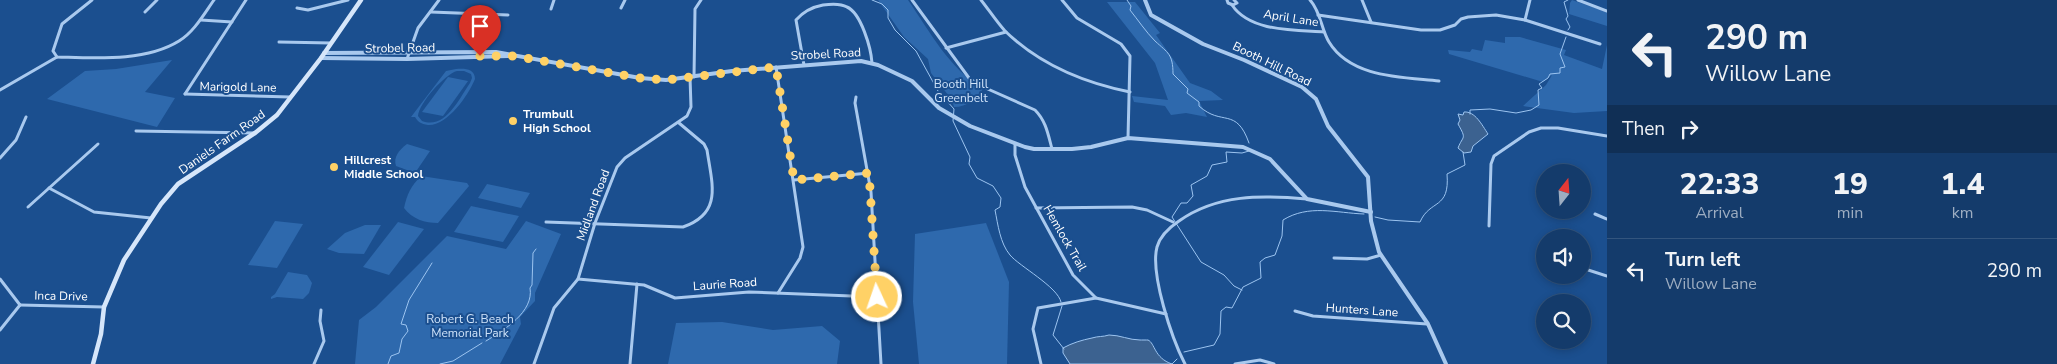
<!DOCTYPE html>
<style>
:root{--surface:#143b6b;--page:#214673;--text:#f1f3f6;--muted:#9dadc1;--line:#33557e}
body{margin:0;font-family:"Nunito Sans",sans-serif;background:var(--page);color:var(--text);height:100vh;display:flex;flex-direction:column;font-size:19px;white-space:nowrap}
*{box-sizing:border-box;margin:0}
p{font-size:16px;color:var(--muted)}
.icon{flex:none;width:28px;height:28px;fill:none;stroke:currentColor;stroke-width:2;stroke-linecap:round;stroke-linejoin:round}
.map{position:relative;flex:1;overflow:hidden}
.details{display:flex;flex-direction:column;background:var(--surface);width:450px}
.details>*{flex:none}
.hud{background:#143b6b;color:var(--text);overflow:hidden}
.needle{width:32px;rotate:17deg}
.controls{position:absolute;left:1536px;top:164px;display:grid;gap:10px}
.controls a{display:grid;place-items:center;width:55px;height:55px;border-radius:50%;background:var(--surface);box-shadow:0 2px 8px #0003,0 0 0 1px var(--line);font-size:25px}
.pin{position:absolute;display:grid;place-items:center;width:42px;height:42px;color:#fff;margin:-51px -21px;border-radius:50% 50% 50% 0;rotate:-45deg;box-shadow:0 0 5px #0007}
.pin .icon{rotate:45deg}
.me{position:absolute;width:55px;margin:-28px;rotate:357deg;stroke-linejoin:round;filter:drop-shadow(0 0 4px #0008)}
.turn{display:flex;align-items:center;gap:18px;height:105px;padding:0 15px;font-size:22px}
.turn .icon{width:65px;height:65px;stroke-width:2.5}
.turn b{display:block;font-size:35px;line-height:42px}
.then{display:flex;align-items:center;height:48px;padding:0 15px;background:#0003;gap:10px;font-size:19px}
.eta{display:flex;justify-content:space-evenly;align-items:center;height:85px;text-align:center}
.eta b{font-size:30px;font-weight:800;line-height:35px}
ul{padding:0;list-style:none}
li{display:flex;align-items:center;gap:15px;height:65px;padding:0 15px;border-top:1px solid var(--line)}
li div{flex:1}
li b{display:block;font-size:19px}
li em{font-style:normal}
main{display:flex;flex:1;min-height:0}
.map>svg:first-child{display:block}
.green{fill:#2e69ad;fill-rule:evenodd}
.water{fill:#3c6290;stroke:#9cc4f0}
.lines{fill:none;stroke-linecap:round;stroke-linejoin:round}
.stream{stroke:#9cc4f0;stroke-width:1}
.minor{stroke:#a9c9ee;stroke-width:3}
.tertiary{stroke:#a9c9ee;stroke-width:4}
.secondary{stroke:#d6e6fa;stroke-width:4.5}
.route{stroke:#ffd166;stroke-width:9;stroke-dasharray:0 16.2}
.poi-dot{fill:#ffd166;stroke:#1b4f8f;stroke-width:2}
.labels{text-anchor:middle;dominant-baseline:central;stroke-width:4;stroke-linejoin:round;paint-order:stroke}
.street-label{font-size:12px;fill:#fff;stroke:#1b4f8f}
.park-label{font-size:12px;fill:#cfe3fa;stroke:#1b4f8f}
.poi-label{font-size:12px;font-weight:bold;fill:#fff;stroke:#1b4f8f;text-anchor:start}
</style>
<main>
<div class="map">
<svg width="1607" height="364" viewBox="0 0 1607 364">
<rect width="100%" height="100%" fill="#1b4f8f"/>
<g class="green">
<path d="M878,0H908C930,32 949,68 983,89C974,99 968,107 954,107L952,100L931,73L928,59L904,37Z"/>
<polygon points="1572,0 1607,12 1607,26 1569,14 1570,3"/>
<polygon points="1107,2 1135,2 1160,33 1156,35 1190,83 1211,91 1223,100 1199,101 1207,117 1186,113 1171,115 1165,106 1134,102 1132,96 1168,100 1155,63"/>
<polygon points="1505,37 1520,37 1566,50 1564,55 1602,69 1607,45 1607,111 1574,113 1523,106 1546,85 1552,75 1543,82 1449,54 1448,50 1470,52 1472,49 1482,51 1485,40 1505,43"/>
<polygon points="172,60 145,92 175,98 157,127 47,99 85,71 116,69"/>
<path d="M456,69C465,68 475,69 475,79C468,96 447,126 428,125C421,124 418,122 415,117H411L446,71ZM457,71H464L471,74L472,78L470,83C459,99 445,130 422,121L418,116C419,103 445,74 457,71Z"/>
<polygon points="448,77 468,81 443,116 422,112"/>
<path d="M407,144L430,151L415,173L396,166C393,157 399,150 407,144Z"/>
<path d="M421,176L467,183L469,186L438,223C425,223 412,219 404,208C407,194 411,186 421,176Z"/>
<polygon points="487,184 530,193 521,208 478,198"/>
<polygon points="471,206 519,216 503,242 454,232"/>
<polygon points="275,221 303,224 277,268 248,265"/>
<polygon points="526,221 561,234 535,293 535,301 520,317 521,324 500,364 355,364 359,320 376,307 447,236 506,249"/>
<polygon points="398,222 424,229 389,275 363,267"/>
<polygon points="986,223 1009,282 1007,364 919,364 913,302 915,234"/>
<polygon points="365,225 381,225 364,254 339,253 327,249 345,233"/>
<polygon points="288,272 307,275 312,283 309,293 303,299 277,297 271,299 271,297 275,294"/>
<polygon points="722,322 773,330 822,326 840,341 837,364 668,364 676,323"/>
</g>
<g class="water">
<path d="M1464,112C1475,111 1482,125 1488,134L1473,146L1471,152L1464,153L1458,148C1463,135 1467,140 1458,124L1460,120L1458,114L1463,115Z"/>
<path d="M1109,335C1120,335 1129,340 1140,340C1141,340 1147,340 1148,340C1155,343 1154,358 1172,364H1070L1063,353V348C1072,343 1082,340 1092,338C1098,336 1103,337 1109,335Z"/>
</g>
<g class="lines">
<g class="stream">
<path d="M872,0L882,4L888,10V18L895,30L916,51L938,91L954,109L953,121L970,157L969,164L977,178L993,186L1001,198L1000,207L995,210C998,225 1000,243 1010,255C1019,266 1058,287 1061,302"/>
<path d="M1127,0L1131,6L1130,10C1138,20 1146,32 1155,41C1168,53 1173,54 1173,74L1188,89L1187,93L1199,102V106C1222,127 1236,106 1249,143"/>
<polyline points="1568,0 1564,2 1568,16 1566,19 1570,27 1568,30"/>
<polyline points="1470,114 1470,110 1490,109 1516,113 1531,110 1539,105 1538,90 1542,88 1539,84 1548,78 1550,74 1560,73 1560,68 1565,67 1560,54 1566,37"/>
<path d="M1375,217L1388,220L1420,222C1430,199 1450,210 1447,174L1465,165L1463,152"/>
<polyline points="1242,290 1234,286 1224,275 1201,262 1172,217 1181,203 1187,203 1193,196 1191,185 1207,176 1212,165 1227,162 1226,152 1242,153 1249,151"/>
<polyline points="1062,306 1053,335 1064,349"/>
<path d="M486,341C504,330 534,312 530,288L532,285L533,253L536,249"/>
<path d="M1184,352L1214,345L1220,334L1221,311L1226,307L1232,308L1243,287L1261,278L1260,262L1265,258L1275,255L1282,236L1283,220C1309,204 1336,213 1364,214"/>
<polyline points="388,364 391,356 399,353 402,339 408,331 406,325 401,324 409,300 432,263"/>
<polyline points="440,364 453,361 482,343"/>
<polyline points="1172,364 1177,359"/>
</g>
<g class="minor">
<path d="M92,0L62,24L53,51L57,57C95,58 145,62 179,41C194,32 204,14 214,0"/>
<path d="M912,0L969,78L981,86L1035,110C1046,121 1048,134 1052,149"/>
<path d="M981,0C989,10 996,21 1005,31C1039,64 1085,83 1130,92"/>
<polyline points="1062,0 1077,18 1121,44 1130,56 1128,138"/>
<polyline points="1227,0 1228,3 1233,5 1237,3 1234,0"/>
<path d="M1310,0C1321,12 1321,29 1329,42C1351,78 1402,77 1439,81"/>
<polyline points="1362,0 1371,22"/>
<polyline points="1578,0 1607,11"/>
<path d="M1232,5C1250,32 1295,30 1324,32"/>
<polyline points="297,8 308,10 348,0"/>
<polyline points="621,8 625,0"/>
<polyline points="551,9 554,0"/>
<polyline points="145,12 157,0"/>
<polyline points="431,12 508,15"/>
<polyline points="1318,15 1421,30 1440,30 1455,25 1461,19 1468,17 1496,15 1525,20 1600,44"/>
<polyline points="201,20 232,22"/>
<polyline points="1525,20 1530,0"/>
<polyline points="279,42 331,43"/>
<polyline points="946,48 1006,32"/>
<polyline points="407,59 418,28 439,0"/>
<path d="M804,65L796,20C803,12 812,7 823,5C830,4 840,3 847,7C861,13 871,48 872,63"/>
<polyline points="776,67 803,247 800,258 778,293"/>
<polyline points="694,77 695,9 701,0"/>
<polyline points="0,90 57,57"/>
<polyline points="185,94 246,0"/>
<polyline points="185,94 290,97"/>
<polyline points="856,97 855,103 871,192 881,364"/>
<polyline points="136,131 255,133"/>
<polyline points="1015,144 1015,155 1025,187 1073,275 1096,298 1166,314"/>
<polyline points="0,158 16,140 26,117"/>
<polyline points="794,180 869,173"/>
<polyline points="49,188 94,212 151,218"/>
<polyline points="28,207 98,144"/>
<polyline points="1036,208 1132,207 1147,210 1173,222"/>
<polyline points="1595,214 1607,219"/>
<path d="M546,222L683,227C723,213 712,184 707,150L704,144L679,123"/>
<polyline points="1489,226 1491,164 1494,156 1529,132 1541,128 1558,128 1607,136"/>
<polyline points="1334,258 1367,259 1381,255"/>
<polyline points="1582,268 1607,276"/>
<polyline points="0,279 20,305"/>
<polyline points="578,279 644,285 675,298 749,292 877,297"/>
<polyline points="20,305 104,307"/>
<polyline points="1295,311 1313,316 1427,324"/>
<polyline points="0,330 20,305"/>
<polyline points="314,364 324,341 320,321 321,310"/>
<polyline points="534,364 554,308 578,279 595,223 617,167 625,158 687,116 691,107 690,77"/>
<polyline points="630,364 637,284"/>
<polyline points="1041,364 1033,329 1038,308 1096,298"/>
<path d="M1185,364C1172,339 1150,274 1157,247C1160,236 1170,227 1179,221C1217,194 1262,195 1307,199"/>
<polyline points="1235,364 1260,360 1274,364"/>
</g>
<g class="tertiary">
<polyline points="1145,0 1151,15 1203,44 1244,60 1302,87 1316,99 1328,126 1368,177 1371,221 1379,252 1428,324 1446,364"/>
<polyline points="324,53 496,52 640,78 666,80 732,71 861,61 878,65 912,81 939,108 970,126 1025,147 1034,149 1072,149 1091,147 1128,138 1243,147 1270,159 1307,199 1371,212"/>
<polyline points="321,58 407,59 508,56"/>
</g>
<polyline class="secondary" points="93,364 101,334 104,307 124,260 161,204 178,184 255,133 277,115 321,58 361,0"/>
</g>
<g class="lines">
<polyline class="route" points="480,56 514,56 640,78 666,80 776,67 794,180 869,173 877,297"/>
</g>
<g class="poi-dot">
<circle cx="513" cy="121" r="5"/>
<circle cx="334" cy="167" r="5"/>
</g>
<g class="labels">
<g class="street-label">
<text transform="translate(1291 18) rotate(9)">April Lane</text>
<text transform="translate(400 48) rotate(-1)">Strobel Road</text>
<text transform="translate(826 54) rotate(-3)">Strobel Road</text>
<text transform="translate(1272 64) rotate(26)">Booth Hill Road</text>
<text transform="translate(238 87) rotate(1)">Marigold Lane</text>
<text transform="translate(222 142) rotate(-35)">Daniels Farm Road</text>
<text transform="translate(593 205) rotate(-70)">Midland Road</text>
<text transform="translate(1065 238) rotate(60)">Hemlock Trail</text>
<text transform="translate(725 284) rotate(-4)">Laurie Road</text>
<text transform="translate(61 296) rotate(1)">Inca Drive</text>
<text transform="translate(1362 310) rotate(4)">Hunters Lane</text>
</g>
<g class="park-label">
<text x="961" y="84">Booth Hill<tspan x="961" dy="14">Greenbelt</tspan></text>
<text x="470" y="319">Robert G. Beach<tspan x="470" dy="14">Memorial Park</tspan></text>
</g>
<g class="poi-label">
<text x="523" y="114">Trumbull<tspan x="523" dy="14">High School</tspan></text>
<text x="344" y="160">Hillcrest<tspan x="344" dy="14">Middle School</tspan></text>
</g>
</g>
</svg>
<div class="controls">
<a><svg class="needle" viewBox="-14 -14 28 28"><path d="M0-13l5 13h-10z" fill="#e53935"/><path d="M0 13l5-13h-10z" fill="#9dadc1"/></svg></a>
<a><svg class="icon" aria-label="sound" viewBox="0 0 24 24"><path d="M4 9h4l5-4v14l-5-4H4zM17 9q2 3 0 6"/></svg></a>
<a><svg class="icon" aria-label="search" viewBox="0 0 24 24"><circle cx="10" cy="10" r="6"/><path d="M15 15l6 6"/></svg></a>
</div>
<div class="pin" style="left:480px;top:56px;background:#d93025"><svg class="icon" aria-label="arrive" viewBox="0 0 24 24"><path d="M6 21V4h12l-3 4 3 4H6"/></svg></div>
<svg class="me" style="left:877px;top:297px" viewBox="-20 -20 40 40"><circle r="17" fill="#ffd166" stroke="#fff" stroke-width="3"/><path d="M0-11L8 9 0 5-8 9z" fill="#fff"/></svg>
</div>
<section class="details">
<div class="hud">
<div class="turn"><svg class="icon" aria-label="left" viewBox="0 0 24 24"><path d="M17 20v-9H6M10 6l-5 5 5 5"/></svg><div><b>290 m</b>Willow Lane</div></div>
<div class="then">Then<svg class="icon" aria-label="right" viewBox="0 0 24 24"><path d="M7 20v-9h11M14 6l5 5-5 5"/></svg></div>
</div>
<div class="eta">
<div><b>22:33</b><p>Arrival</p></div>
<div><b>19</b><p>min</p></div>
<div><b>1.4</b><p>km</p></div>
</div>
<ul>
<li><svg class="icon" aria-label="left" viewBox="0 0 24 24"><path d="M17 20v-9H6M10 6l-5 5 5 5"/></svg><div><b>Turn left</b><p>Willow Lane</p></div><em>290 m</em></li>
</ul>
</section>
</main>
